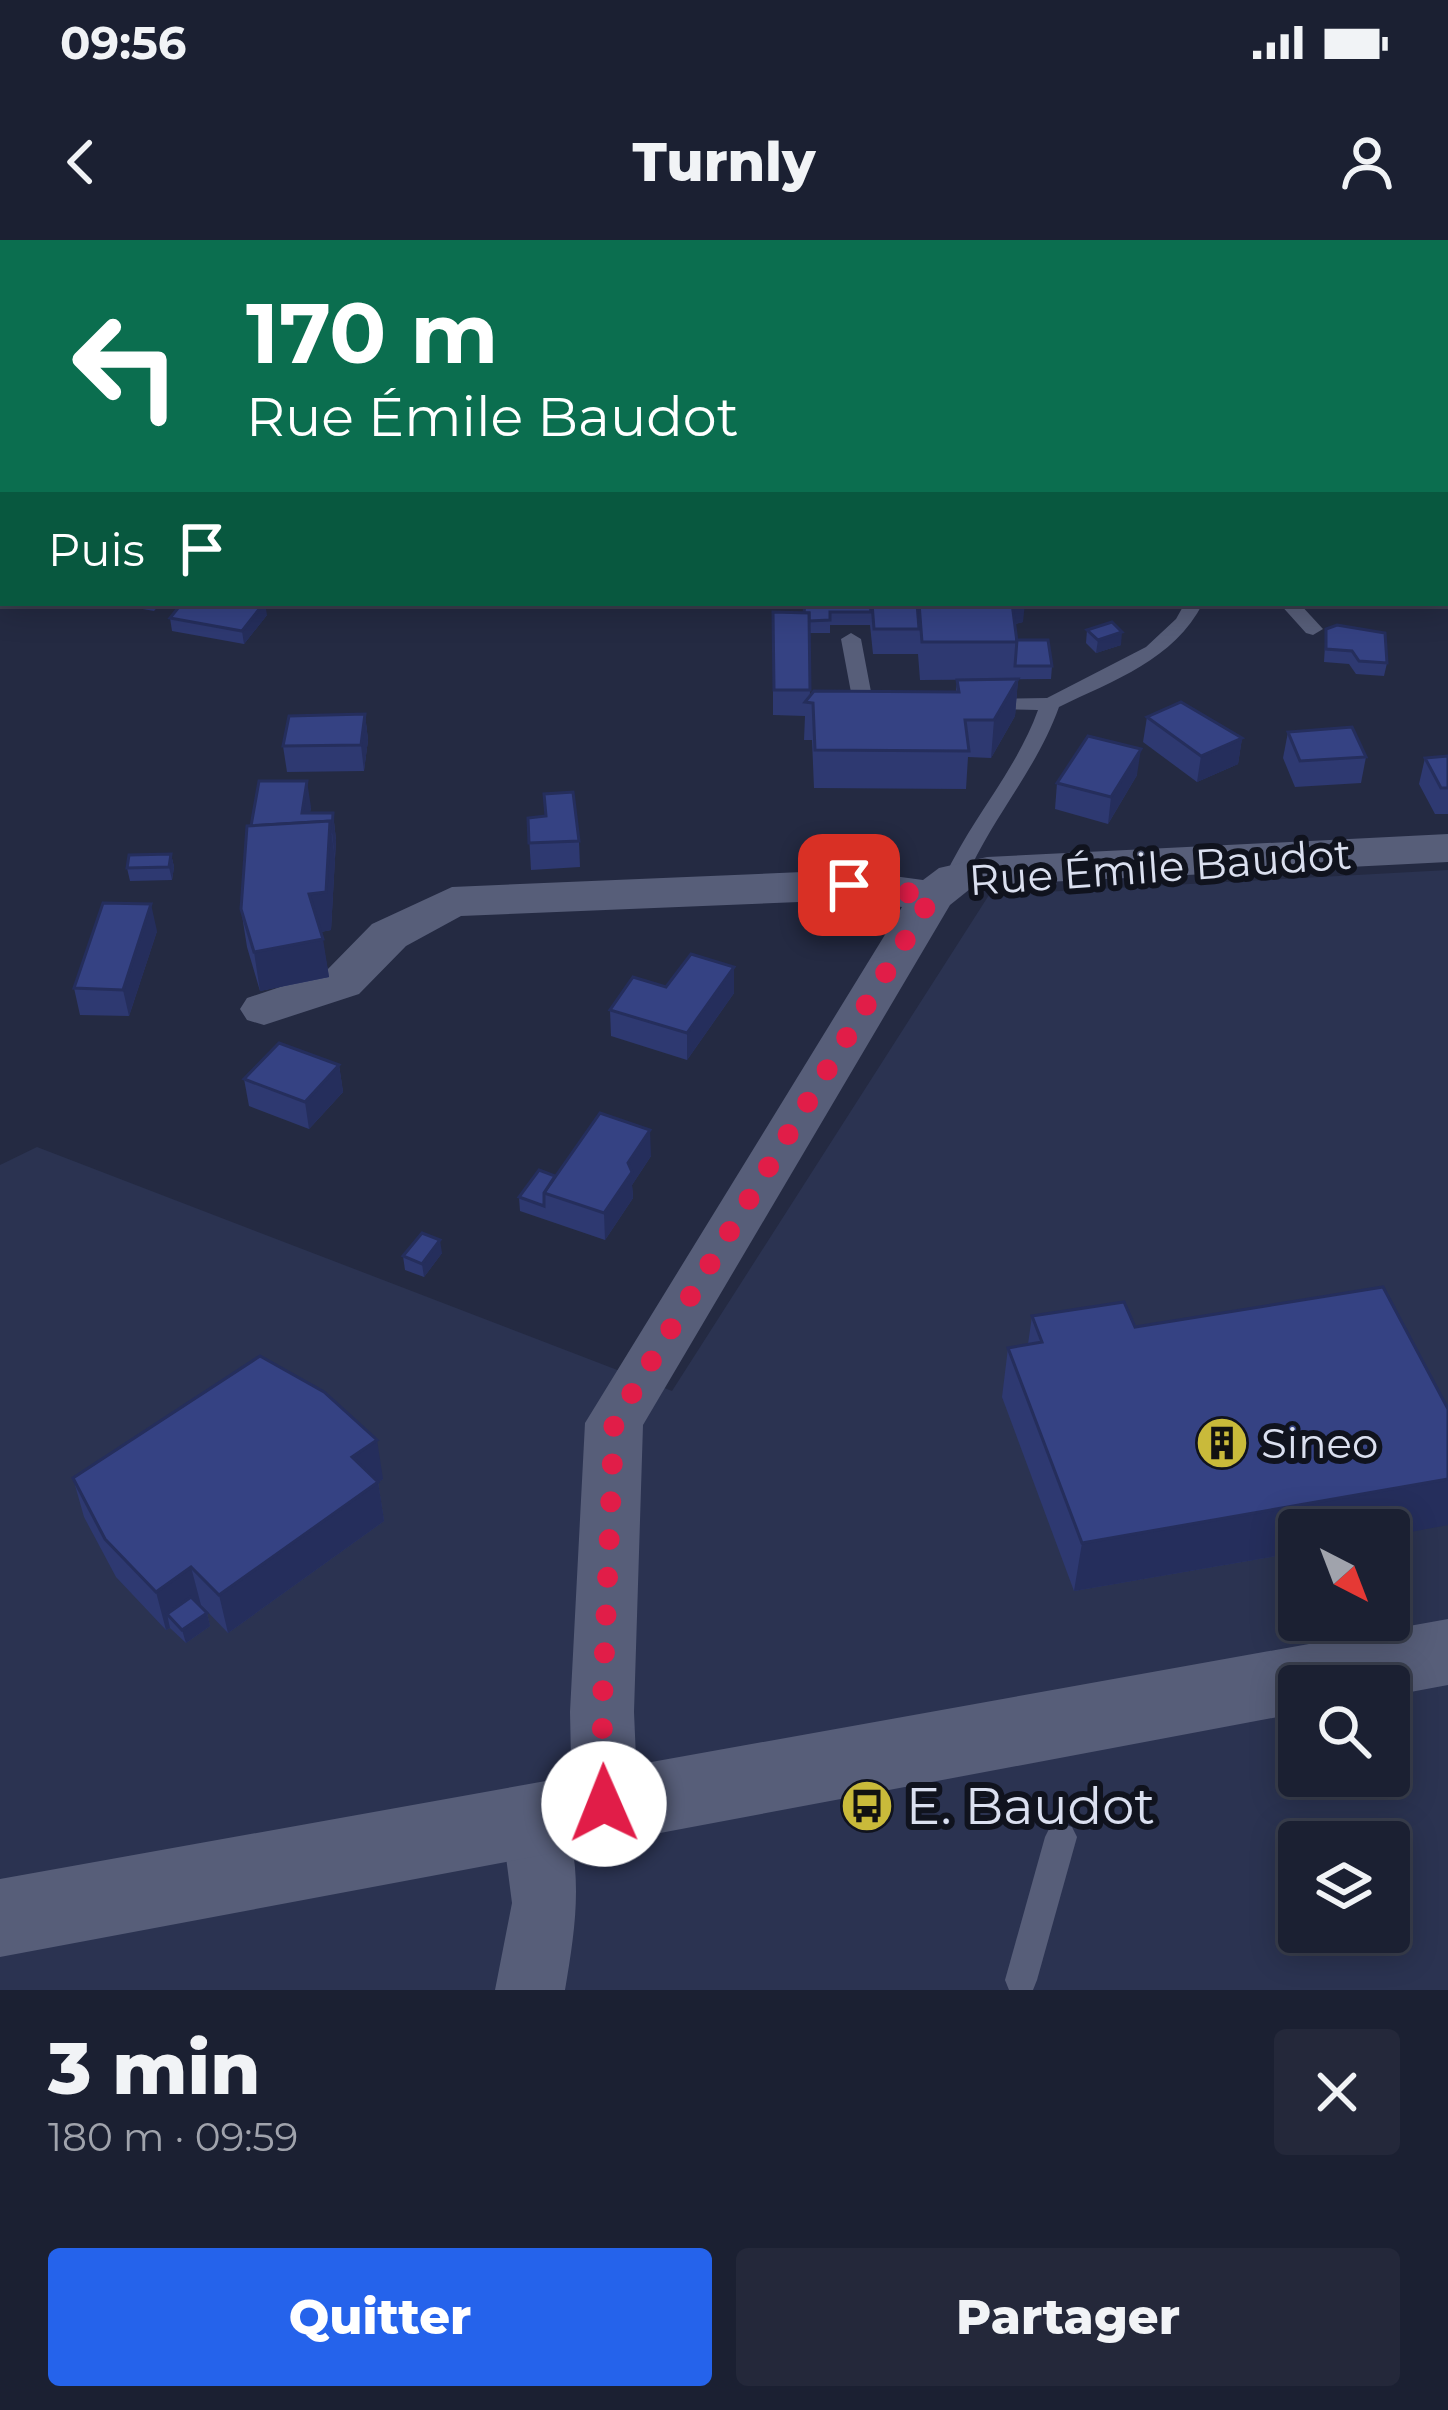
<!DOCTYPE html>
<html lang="fr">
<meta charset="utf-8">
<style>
:root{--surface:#1b2032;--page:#24283a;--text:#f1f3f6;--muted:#a0a3ac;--line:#393e4d;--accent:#2563eb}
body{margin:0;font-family:Montserrat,sans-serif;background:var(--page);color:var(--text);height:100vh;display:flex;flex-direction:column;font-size:45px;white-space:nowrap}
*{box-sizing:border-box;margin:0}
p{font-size:39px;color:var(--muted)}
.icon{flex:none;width:66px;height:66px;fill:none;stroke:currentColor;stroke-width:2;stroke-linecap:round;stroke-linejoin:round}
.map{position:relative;height:1750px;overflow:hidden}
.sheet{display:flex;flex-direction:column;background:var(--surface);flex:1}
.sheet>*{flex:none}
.guide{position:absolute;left:0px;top:0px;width:1449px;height:366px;box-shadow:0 6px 30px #0003,0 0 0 3px var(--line);background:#0b6e4f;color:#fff;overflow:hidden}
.needle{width:78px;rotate:138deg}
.buttons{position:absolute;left:1278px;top:1269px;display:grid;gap:24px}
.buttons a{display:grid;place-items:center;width:132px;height:132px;border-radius:12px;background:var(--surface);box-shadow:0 6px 30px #0003,0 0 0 3px var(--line);font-size:60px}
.pin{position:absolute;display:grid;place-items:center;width:102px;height:102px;color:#fff;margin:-51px;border-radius:24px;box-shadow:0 6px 18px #0006}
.me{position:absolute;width:132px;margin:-66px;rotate:359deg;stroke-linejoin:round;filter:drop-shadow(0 0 9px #0008)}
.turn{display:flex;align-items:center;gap:42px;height:252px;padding:0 48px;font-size:54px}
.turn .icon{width:156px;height:156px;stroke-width:2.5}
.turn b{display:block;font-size:84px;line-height:102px}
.then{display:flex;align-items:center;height:114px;padding:0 48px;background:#0003;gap:24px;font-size:45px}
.round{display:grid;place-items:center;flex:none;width:126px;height:126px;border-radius:12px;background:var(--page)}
.head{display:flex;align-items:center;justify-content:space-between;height:204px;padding:0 48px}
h1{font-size:72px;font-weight:800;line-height:90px}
.action{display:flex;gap:24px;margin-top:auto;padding:24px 48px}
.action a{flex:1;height:138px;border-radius:12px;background:var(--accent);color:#fff;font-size:48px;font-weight:800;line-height:138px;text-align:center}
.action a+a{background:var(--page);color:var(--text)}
.status{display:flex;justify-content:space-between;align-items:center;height:84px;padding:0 60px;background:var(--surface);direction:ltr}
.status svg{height:33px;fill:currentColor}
header{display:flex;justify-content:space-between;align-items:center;height:156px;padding:0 48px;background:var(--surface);font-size:54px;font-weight:800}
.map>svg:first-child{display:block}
.built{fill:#2b3351;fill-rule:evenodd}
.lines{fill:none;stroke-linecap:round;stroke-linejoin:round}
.service{fill:#575e79;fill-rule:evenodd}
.minor{fill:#575e79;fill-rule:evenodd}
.tertiary{fill:#575e79;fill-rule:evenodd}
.wall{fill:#2e3971}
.shaded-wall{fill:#252e5c}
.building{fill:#354283;stroke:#252e5c;stroke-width:3}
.route{stroke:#e11d48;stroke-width:21;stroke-dasharray:0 37.8}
.labels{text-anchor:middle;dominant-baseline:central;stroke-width:12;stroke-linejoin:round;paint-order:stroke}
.street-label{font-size:42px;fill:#dbe0f0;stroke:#10131e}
.poi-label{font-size:42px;fill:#dbe0f0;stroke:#10131e;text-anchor:start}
.near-poi-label{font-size:51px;fill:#dbe0f0;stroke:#10131e;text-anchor:start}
</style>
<div class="status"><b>09:56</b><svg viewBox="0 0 49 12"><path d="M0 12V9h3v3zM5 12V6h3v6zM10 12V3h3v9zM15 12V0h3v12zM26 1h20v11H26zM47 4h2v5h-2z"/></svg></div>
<header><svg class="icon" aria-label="back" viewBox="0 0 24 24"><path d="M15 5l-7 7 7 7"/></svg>Turnly<svg class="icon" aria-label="person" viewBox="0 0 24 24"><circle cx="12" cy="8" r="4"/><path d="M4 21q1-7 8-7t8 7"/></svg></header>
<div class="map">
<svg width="1448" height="1750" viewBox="0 0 1448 1750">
<rect width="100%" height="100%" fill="#242a42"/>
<path class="built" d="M1448,630V1750H0V925L37,907L672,1151L989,655ZM1299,1290H1389V1380H1299ZM1299,1446H1389V1536H1299ZM1299,1602H1389V1692H1299Z"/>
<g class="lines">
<g class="service">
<path d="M1185,363H1203C1174,420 1114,440 1059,467C1037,529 992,578 966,638L963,643H947L944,638C971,579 1016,531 1038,470L986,469L979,467V459L1047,458L1146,407L1176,379Z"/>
<polygon points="1279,363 1299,363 1323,389 1313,395 1306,393"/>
<polygon points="851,393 861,399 872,457 886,459 886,467 863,469 853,463 841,399"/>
<polygon points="1061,1583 1072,1587 1077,1597 1037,1740 1033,1750 1009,1750 1005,1740 1045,1597 1050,1587"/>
</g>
<g class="minor">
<polygon points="561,0 600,0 602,3 563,3"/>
<polygon points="645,0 685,0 687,3 647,3"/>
<polygon points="816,0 848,0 850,3 818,3"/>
<rect x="1446" y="138" width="2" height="22"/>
<rect x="0" y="247" width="3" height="22"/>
<polygon points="1448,594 1448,622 987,645 970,649 950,665 643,1185 634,1472 638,1565 628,1586 605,1594 582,1586 572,1565 570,1472 585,1183 902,667 849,660 461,676 406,706 359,754 264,785 247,780 240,769 247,758 325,732 372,684 452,647 849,630 923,640 939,628 987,617"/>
<path d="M534,1550L557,1558C586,1621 576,1685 565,1750H495L512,1663L501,1579L511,1558Z"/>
</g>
<polygon class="tertiary" points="1448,1379 1448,1445 1389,1456 1389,1446 1299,1446 1299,1473 0,1717 0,1639"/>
</g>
<g class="wall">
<polygon points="445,0 536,0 565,3 445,3"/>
<polygon points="1132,0 1197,0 1186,3 1137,3"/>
<polygon points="1448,75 1448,108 1446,107 1446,77"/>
<polygon points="1448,159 1448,206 1446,205 1446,161"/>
<polygon points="109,363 161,363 154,371"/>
<polygon points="805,363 1023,382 1015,384 1017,400 1052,426 1051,439 920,440 918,414 873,414 870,385 830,385 830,393 809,393 810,456 956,452 957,440 1018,439 1015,476 991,518 968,517 966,549 814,548 812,500 804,500 805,476 773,475 773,372 804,373"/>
<polygon points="267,375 244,404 172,391 170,378"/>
<polygon points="1326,389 1387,423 1384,436 1356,434 1349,424 1324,422"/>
<polygon points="1087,390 1121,405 1096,413 1086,403"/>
<polygon points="365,474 368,500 364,531 287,532 283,506"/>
<polygon points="1147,477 1242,498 1238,524 1197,542 1143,502"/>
<polygon points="1288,492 1366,517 1361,543 1295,547 1283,518"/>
<polygon points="1448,516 1448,574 1435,574 1419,544 1425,518"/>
<polygon points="1137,535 1108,584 1055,569 1057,543"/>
<polygon points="311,567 310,573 333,573 336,600 331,690 321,692 329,737 260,751 247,707 241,669"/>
<polygon points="545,576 579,601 580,627 531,630 528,578"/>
<polygon points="171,614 174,627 172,640 130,641 127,628"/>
<polygon points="157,691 129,776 80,775 74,748"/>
<polygon points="734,727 734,753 687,820 611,796 610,770 666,747"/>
<polygon points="339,825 343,852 309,889 249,866 244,839"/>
<polygon points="651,916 632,945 633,958 605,1000 520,971 519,957 555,936"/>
<polygon points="442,1013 424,1037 405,1030 403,1016"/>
<polygon points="1032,1076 1135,1087 1299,1290 1299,1312 1074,1351 1002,1157 1008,1108 1028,1104"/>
<polygon points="73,1238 383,1239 378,1242 384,1281 228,1393 201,1365 207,1373 210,1386 186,1403 170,1388 166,1390 116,1337 84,1277"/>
</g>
<g class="shaded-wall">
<polygon points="1101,0 1123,0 1122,3 1089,3"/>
<polygon points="1152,0 1197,0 1186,3 1152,3"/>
<polygon points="265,363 267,375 244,404 242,391"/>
<polygon points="1009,363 1025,363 1023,382 1007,386"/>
<polygon points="1122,392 1121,405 1096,413 1098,400"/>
<polygon points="1018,439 1015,476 991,518 994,480"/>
<polygon points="365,474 368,500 364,531 361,505"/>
<polygon points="1242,498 1238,524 1197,542 1201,516"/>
<polygon points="1141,509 1137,535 1108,584 1111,557"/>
<polygon points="307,541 311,567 306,594 302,573"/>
<polygon points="333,573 336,600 335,619 332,593"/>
<polygon points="330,581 335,619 331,690 315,693 309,654"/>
<polygon points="171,614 174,627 172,640 169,627"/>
<polygon points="151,664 157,691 129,776 123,750"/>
<polygon points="323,699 329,737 260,751 254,712"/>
<polygon points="734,727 734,753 687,820 687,793"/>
<polygon points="339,825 343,852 309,889 305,862"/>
<polygon points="650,890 651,916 632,945 633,958 605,1000 604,973 628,923"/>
<polygon points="440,1000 442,1013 424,1037 422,1024"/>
<polygon points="377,1200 383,1239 358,1256 352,1217"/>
<polygon points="1448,1239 1448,1285 1389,1296 1389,1290 1299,1290 1299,1312 1074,1351 1082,1303"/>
<polygon points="378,1242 384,1281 228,1393 219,1355"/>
<polygon points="191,1327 201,1365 176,1383 167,1374 170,1388 166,1390 156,1352"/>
<polygon points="207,1373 210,1386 186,1403 182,1390"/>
</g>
<g class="building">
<polygon points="0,0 19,0 21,3 3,3 3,28 0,29"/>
<polygon points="207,0 240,0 239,3 206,3"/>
<polygon points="364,0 407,0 406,3 364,3"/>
<polygon points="478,0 521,0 518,3 495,3"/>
<polygon points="537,0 549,0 565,3 534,3"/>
<polygon points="908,0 946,0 949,3 911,3"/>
<polygon points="1048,0 1101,0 1089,3 1052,3"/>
<rect x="0" y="42" width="3" height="31"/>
<polygon points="0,137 3,137 3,170 0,171 3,154 0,149"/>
<polygon points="182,363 264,363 242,391 170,378"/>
<polygon points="805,363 870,363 871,372 830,372 830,380 809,381 809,373 804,373"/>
<polygon points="872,363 917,363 919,389 874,389"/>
<polygon points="919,363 1012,363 1017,402 922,402"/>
<polygon points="773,372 809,373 810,450 774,450"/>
<polygon points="1112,382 1122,392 1098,400 1087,390"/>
<polygon points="1337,385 1385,393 1387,423 1359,421 1352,411 1326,409 1326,389"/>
<polygon points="1017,400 1048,400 1052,426 1015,426"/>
<polygon points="1018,439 994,480 965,480 969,511 815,510 813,463 805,462 814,451 959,452 957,440"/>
<polygon points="1181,462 1242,498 1201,516 1147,477"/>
<polygon points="365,474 361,505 283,506 289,476"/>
<polygon points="1352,487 1366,517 1300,521 1288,492"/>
<polygon points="1088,496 1141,509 1111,557 1057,543"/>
<polygon points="1448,516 1448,548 1441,548 1425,518"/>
<polygon points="259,541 307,541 302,573 333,573 332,593 330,581 251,586"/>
<polygon points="573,552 579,601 529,603 528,578 546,576 544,554"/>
<polygon points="330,581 326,652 309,654 323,699 254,712 241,669 247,586"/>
<polygon points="171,614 169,627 127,628 129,615"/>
<polygon points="103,663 151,664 123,750 74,748"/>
<polygon points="691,714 734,727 687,793 610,770 633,737 666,747"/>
<polygon points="279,803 339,825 305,862 244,839"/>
<polygon points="600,873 650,890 628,923 632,932 604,973 544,953"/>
<polygon points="539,930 555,936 544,953 544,966 519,957"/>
<polygon points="422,993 440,1000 422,1024 403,1016"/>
<polygon points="1383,1047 1448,1169 1448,1239 1082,1303 1008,1108 1042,1102 1032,1076 1124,1062 1135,1087"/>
<polygon points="260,1116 324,1152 377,1200 352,1217 378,1242 219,1355 191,1327 156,1352 105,1299 73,1238"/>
<polygon points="191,1357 207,1373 182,1390 167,1374"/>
</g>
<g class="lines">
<polyline class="route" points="604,1564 602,1472 614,1183 932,656 849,645"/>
</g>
<defs>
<g id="building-disc" transform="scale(2.7)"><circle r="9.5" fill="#c9ba3a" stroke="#10131e"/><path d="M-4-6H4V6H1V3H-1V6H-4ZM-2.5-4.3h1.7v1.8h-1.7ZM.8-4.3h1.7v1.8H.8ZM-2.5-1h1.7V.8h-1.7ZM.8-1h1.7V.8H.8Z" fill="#111"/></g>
<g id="bus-disc" transform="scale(2.7)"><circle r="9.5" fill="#c9ba3a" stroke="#10131e"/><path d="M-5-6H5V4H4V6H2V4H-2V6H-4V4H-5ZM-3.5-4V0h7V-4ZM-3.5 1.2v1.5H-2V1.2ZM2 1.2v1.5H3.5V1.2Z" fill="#111"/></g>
</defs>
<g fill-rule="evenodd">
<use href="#building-disc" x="1222" y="1203"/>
<use href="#bus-disc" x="867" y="1566"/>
</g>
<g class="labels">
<g class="street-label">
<text transform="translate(1160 627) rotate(-4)">Rue Émile Baudot</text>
</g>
<g class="poi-label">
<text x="1261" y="1203">Sineo</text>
</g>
<g class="near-poi-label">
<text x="906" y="1566">E. Baudot</text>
</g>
</g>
</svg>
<div class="buttons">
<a><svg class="needle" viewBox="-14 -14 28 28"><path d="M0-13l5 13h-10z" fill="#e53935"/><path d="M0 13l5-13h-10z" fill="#a0a3ac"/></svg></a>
<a><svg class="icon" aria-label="search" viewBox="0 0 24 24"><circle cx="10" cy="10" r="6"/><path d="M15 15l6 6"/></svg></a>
<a><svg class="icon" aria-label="layers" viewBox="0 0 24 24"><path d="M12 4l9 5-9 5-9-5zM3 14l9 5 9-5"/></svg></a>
</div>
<div class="pin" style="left:849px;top:645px;background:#d93025"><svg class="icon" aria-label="arrive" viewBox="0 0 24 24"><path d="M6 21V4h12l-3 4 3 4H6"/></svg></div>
<svg class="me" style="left:604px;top:1564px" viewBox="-20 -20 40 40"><circle r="19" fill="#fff"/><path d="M0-13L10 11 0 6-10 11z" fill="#e11d48"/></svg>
<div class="guide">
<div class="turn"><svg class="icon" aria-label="left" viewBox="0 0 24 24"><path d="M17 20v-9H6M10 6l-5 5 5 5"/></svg><div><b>170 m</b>Rue Émile Baudot</div></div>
<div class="then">Puis<svg class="icon" aria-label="arrive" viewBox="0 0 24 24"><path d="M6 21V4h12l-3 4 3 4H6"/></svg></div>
</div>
</div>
<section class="sheet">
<div class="head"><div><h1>3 min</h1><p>180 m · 09:59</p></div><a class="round"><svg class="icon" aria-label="close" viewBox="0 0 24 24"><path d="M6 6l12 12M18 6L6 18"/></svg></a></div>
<div class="action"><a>Quitter</a><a>Partager</a></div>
</section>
